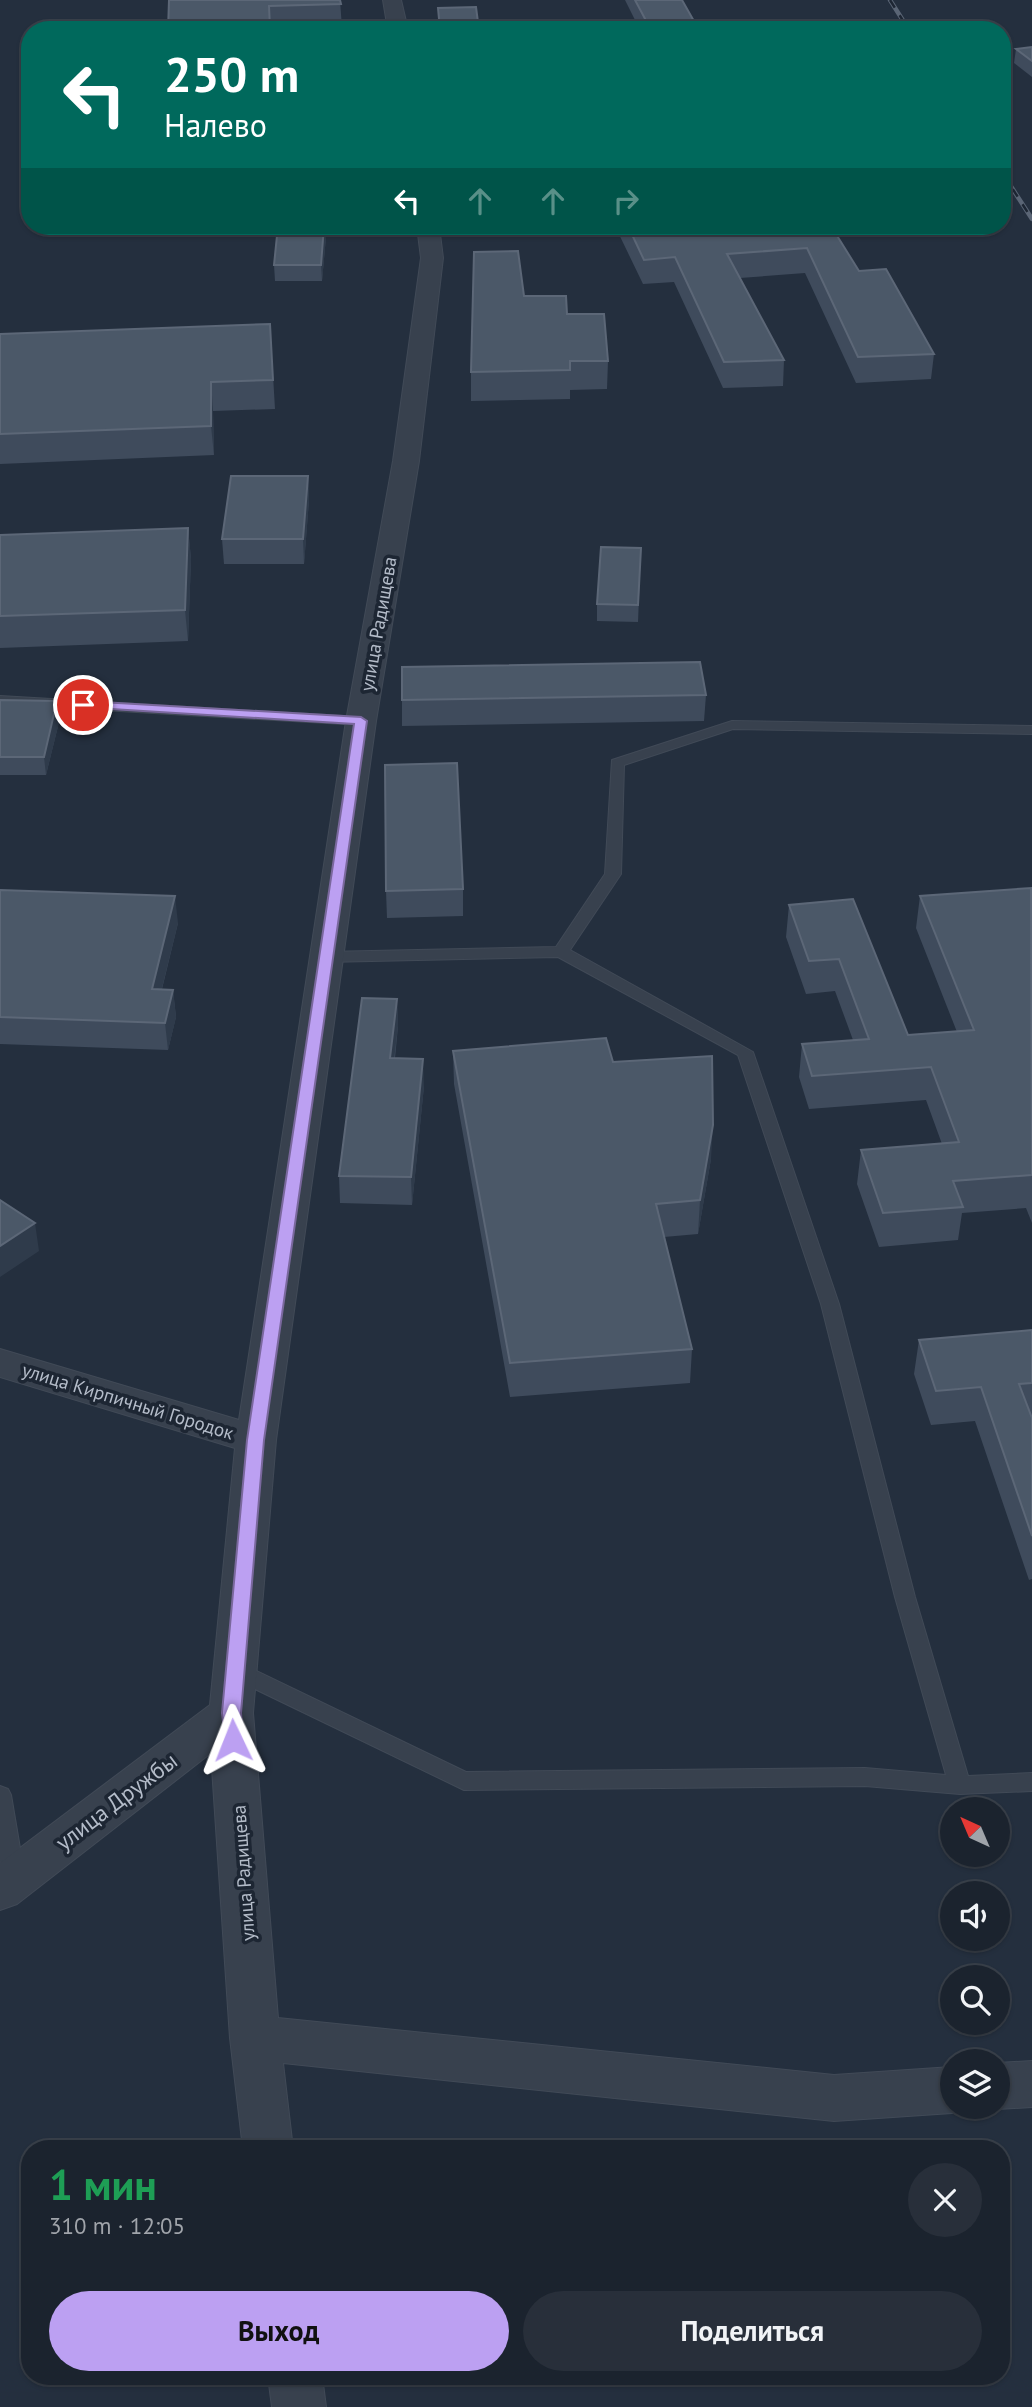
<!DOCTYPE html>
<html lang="ru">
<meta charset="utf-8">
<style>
:root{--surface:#1b232e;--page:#282f3a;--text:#f1f3f6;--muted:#a0a4aa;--line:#39404a;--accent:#bca0f2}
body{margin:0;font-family:"PT Sans",sans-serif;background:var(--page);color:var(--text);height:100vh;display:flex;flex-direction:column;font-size:26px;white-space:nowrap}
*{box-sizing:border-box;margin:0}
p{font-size:23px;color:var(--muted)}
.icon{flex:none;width:38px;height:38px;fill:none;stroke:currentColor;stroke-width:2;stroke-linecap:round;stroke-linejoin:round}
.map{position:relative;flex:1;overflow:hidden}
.side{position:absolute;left:21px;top:2140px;width:989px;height:245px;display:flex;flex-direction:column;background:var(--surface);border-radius:28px;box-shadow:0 2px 5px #0004,0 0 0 2px var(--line)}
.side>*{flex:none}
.hud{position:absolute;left:21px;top:21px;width:990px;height:214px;border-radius:28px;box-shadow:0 2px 5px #0004,0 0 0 2px var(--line);background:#00695c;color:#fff;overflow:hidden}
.needle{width:46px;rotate:316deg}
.buttons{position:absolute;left:940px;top:1797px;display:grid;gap:14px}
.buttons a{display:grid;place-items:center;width:70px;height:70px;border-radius:50%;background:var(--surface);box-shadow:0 2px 5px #0004,0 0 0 2px var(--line);font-size:35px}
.pin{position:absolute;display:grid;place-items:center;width:60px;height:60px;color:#fff;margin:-30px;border:4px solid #fff;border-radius:50%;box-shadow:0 2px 7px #0007}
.me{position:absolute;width:77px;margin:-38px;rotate:358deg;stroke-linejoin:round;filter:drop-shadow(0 0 5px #0008)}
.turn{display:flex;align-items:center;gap:24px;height:147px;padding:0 28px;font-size:32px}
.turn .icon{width:91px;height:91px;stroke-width:2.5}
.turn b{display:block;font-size:49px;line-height:60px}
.lanes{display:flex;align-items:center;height:66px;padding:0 28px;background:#0003;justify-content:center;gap:35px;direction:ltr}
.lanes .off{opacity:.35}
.round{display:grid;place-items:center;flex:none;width:74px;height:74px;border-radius:37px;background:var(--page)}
.head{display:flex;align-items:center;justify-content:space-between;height:119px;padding:0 28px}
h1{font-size:42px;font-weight:800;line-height:52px;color:#1e9e55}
.action{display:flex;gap:14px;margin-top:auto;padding:14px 28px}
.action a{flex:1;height:80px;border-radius:42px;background:var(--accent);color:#111;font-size:28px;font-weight:800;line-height:80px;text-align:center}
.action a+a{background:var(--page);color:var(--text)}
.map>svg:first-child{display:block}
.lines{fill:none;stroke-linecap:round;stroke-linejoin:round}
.service-casing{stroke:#414a57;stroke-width:2}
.minor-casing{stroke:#414a57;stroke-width:2}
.service{fill:#38414e;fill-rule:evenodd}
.minor{fill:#38414e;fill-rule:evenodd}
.rail-casing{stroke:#5a6575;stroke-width:4.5}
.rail{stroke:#1d2633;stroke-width:2.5;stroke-dasharray:9;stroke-linecap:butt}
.wall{fill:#3f4b5c}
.shaded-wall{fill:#2f3b4b}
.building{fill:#4b5868;stroke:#5c6777;stroke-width:2}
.route{fill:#bca0f2;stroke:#7a689d;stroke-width:2}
.labels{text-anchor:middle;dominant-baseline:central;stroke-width:7;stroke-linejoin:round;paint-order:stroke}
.street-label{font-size:19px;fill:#b4bcc9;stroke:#1d2633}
.near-street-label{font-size:23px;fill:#b4bcc9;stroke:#1d2633}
</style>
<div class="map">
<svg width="1032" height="2407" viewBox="0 0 1032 2407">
<rect width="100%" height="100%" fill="#242f3e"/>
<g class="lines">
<g class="service-casing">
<g id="service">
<polygon points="0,696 361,717 368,721 361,725 0,704"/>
<polygon points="732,721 1032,726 1032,734 733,729 624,765 621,874 570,950 753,1052 839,1304 915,1597 968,1776 1032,1773 1032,1791 960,1794 865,1786 464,1790 228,1676 225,1670 228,1664 235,1662 242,1664 466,1772 865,1768 946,1775 895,1597 821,1304 738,1055 558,957 325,962 317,957 325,952 556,947 605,874 612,760"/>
<polygon points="0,1786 8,1789 11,1795 25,1878 22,1885 14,1888 6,1885 0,1861"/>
</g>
</g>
<g class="minor-casing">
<g id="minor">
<polygon points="383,0 401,0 408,30 388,30"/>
<polygon points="417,226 439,226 443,258 419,461 376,721 276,1440 253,1713 278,2018 834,2075 952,2067 952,2107 967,2107 952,2113 834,2121 283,2063 293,2149 243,2149 230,2038 211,1753 17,1904 0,1910 0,1863 210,1705 235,1448 0,1377 0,1349 239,1420 346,721 393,461 421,258"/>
<polygon points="1032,2061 1032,2107 998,2109 993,2107 998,2107 998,2063"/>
<polygon points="268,2376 322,2376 326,2407 272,2407"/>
</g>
</g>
<use href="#service" class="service"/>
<use href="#minor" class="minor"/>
<g class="rail-casing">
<g id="rail">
<polyline points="890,0 909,30"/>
<polyline points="1003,174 1032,219"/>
</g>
</g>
<use href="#rail" class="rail"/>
</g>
<g class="wall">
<polygon points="169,0 340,0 342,28 271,30 168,30"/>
<polygon points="625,0 682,0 699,30 640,30"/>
<polygon points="1032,47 1032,77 1014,63 1016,49"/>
<polygon points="278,226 353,226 354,236 326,237 322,281 275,281 274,265"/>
<polygon points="615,226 831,226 859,271 934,354 931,379 856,383 805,273 740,278 784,360 783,386 723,388 674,282 643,284"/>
<polygon points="524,296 567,314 608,361 607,389 570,390 570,399 471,401 471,372"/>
<polygon points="270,324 275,409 213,411 214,455 0,464 0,334"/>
<polygon points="308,476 309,500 304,564 224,564 222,539"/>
<polygon points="188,528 191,559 188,641 0,648 0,535"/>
<polygon points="641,548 638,622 597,621 597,604"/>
<polygon points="706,695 704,721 402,726 402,700"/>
<polygon points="0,700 57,701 60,718 46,775 0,775"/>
<polygon points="463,889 463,916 387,918 386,891"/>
<polygon points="0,890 178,923 162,989 173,990 176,1017 168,1050 0,1044"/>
<polygon points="1032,890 1032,1223 1026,1208 962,1213 958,1240 879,1247 857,1184 861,1150 942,1144 926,1100 809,1109 799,1077 802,1044 853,1040 835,991 806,994 786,937 789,905 908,1035 957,1032 916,928 920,896"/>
<polygon points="397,999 398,1026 395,1058 424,1086 412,1205 340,1203 339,1176"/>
<polygon points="453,1051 711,1159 698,1234 664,1237 692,1349 690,1383 510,1397 454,1084"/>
<polygon points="1032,1330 1032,1579 1029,1580 975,1421 931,1425 914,1374 919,1340"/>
</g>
<g class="shaded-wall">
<polygon points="324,226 326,237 322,281 321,265"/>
<polygon points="211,382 213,411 214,455 211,426"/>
<polygon points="308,476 309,500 304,564 303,539"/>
<polygon points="188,528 191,559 188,641 185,610"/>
<polygon points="57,701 60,718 46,775 44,757"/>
<polygon points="175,896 178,923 155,1016 152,989"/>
<polygon points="173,990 176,1017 168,1050 165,1023"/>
<polygon points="397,999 398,1026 391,1085 390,1058"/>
<polygon points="423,1059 424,1086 412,1205 411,1177"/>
<polygon points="713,1125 711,1159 698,1234 700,1200"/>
<polygon points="35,1223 39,1251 0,1277 0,1246"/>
</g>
<g class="building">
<polygon points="169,0 340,0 341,4 269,6 270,28 259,28 259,30 168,30"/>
<polygon points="635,0 682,0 699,30 651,30"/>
<polygon points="476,7 479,30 440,30 438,8"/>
<polygon points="1032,47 1032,61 1016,49"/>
<polygon points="278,226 324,226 321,265 274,265"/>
<polygon points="628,226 831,226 859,271 886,269 934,354 858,357 807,248 727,254 784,360 724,362 675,257 644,260"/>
<polygon points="518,251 524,296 566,296 567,314 604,314 608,361 570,361 570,370 471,372 474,252"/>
<polygon points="270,324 273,380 211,382 211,426 0,434 0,334"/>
<polygon points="231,476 308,476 303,539 222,539"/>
<polygon points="188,528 185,610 0,616 0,535"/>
<polygon points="601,547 641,548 638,605 597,604"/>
<polygon points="700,662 706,695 402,700 402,667"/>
<polygon points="0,700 57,701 44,757 0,757"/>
<polygon points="457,763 463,889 386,891 385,765"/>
<polygon points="1031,888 1032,1175 953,1181 963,1207 883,1213 861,1150 959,1142 931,1067 812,1076 802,1044 869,1039 839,959 809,961 789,905 853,899 908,1035 974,1030 920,896"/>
<polygon points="0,890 175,896 152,989 173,990 165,1023 0,1017"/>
<polygon points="362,998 397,999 390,1058 423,1059 411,1177 339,1176"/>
<polygon points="606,1038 613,1062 712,1056 713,1125 700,1200 656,1204 692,1349 510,1363 453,1051"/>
<polygon points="0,1200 35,1223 0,1246"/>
<polygon points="1032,1330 1032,1383 1019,1384 1032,1418 1032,1536 981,1387 936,1391 919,1340"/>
</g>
<polygon class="route" points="83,701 361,717 367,721 264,1440 241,1713 243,1740 240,1746 233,1748 226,1746 222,1713 247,1440 354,724 79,707 79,702"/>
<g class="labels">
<g class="street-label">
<text transform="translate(378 624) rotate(-80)">улица Радищева</text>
<text transform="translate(128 1401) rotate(17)">улица Кирпичный Городок</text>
<text transform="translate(243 1873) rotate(-94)">улица Радищева</text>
</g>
<g class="near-street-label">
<text transform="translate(116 1801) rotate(-37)">улица Дружбы</text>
</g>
</g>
</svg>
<div class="buttons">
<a><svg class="needle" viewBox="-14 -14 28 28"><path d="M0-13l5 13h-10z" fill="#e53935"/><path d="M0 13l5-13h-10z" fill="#a0a4aa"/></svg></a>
<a><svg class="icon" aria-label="sound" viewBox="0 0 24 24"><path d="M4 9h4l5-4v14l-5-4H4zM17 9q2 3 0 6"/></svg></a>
<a><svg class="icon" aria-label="search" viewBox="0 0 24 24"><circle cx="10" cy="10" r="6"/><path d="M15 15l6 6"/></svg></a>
<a><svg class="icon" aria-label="layers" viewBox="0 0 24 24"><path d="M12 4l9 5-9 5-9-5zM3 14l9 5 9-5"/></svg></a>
</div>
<div class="pin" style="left:83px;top:705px;background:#d93025"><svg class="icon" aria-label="arrive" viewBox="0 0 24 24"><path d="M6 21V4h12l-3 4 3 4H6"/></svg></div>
<svg class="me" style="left:233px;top:1740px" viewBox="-20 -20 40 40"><path d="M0-17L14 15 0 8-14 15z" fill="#bca0f2" stroke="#fff" stroke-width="4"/></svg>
<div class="hud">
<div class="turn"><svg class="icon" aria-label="left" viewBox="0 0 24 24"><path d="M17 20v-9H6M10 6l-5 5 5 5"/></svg><div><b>250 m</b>Налево</div></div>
<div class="lanes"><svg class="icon" aria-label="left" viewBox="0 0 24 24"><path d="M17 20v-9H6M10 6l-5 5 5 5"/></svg><svg class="icon off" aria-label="ahead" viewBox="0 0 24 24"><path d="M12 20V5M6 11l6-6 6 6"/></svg><svg class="icon off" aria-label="ahead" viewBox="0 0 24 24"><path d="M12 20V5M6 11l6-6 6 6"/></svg><svg class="icon off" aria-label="right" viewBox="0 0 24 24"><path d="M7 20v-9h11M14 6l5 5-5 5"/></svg></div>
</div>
<section class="side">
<div class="head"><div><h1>1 мин</h1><p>310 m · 12:05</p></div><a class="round"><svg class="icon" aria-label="close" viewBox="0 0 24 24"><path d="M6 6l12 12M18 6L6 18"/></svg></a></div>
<div class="action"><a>Выход</a><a>Поделиться</a></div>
</section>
</div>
